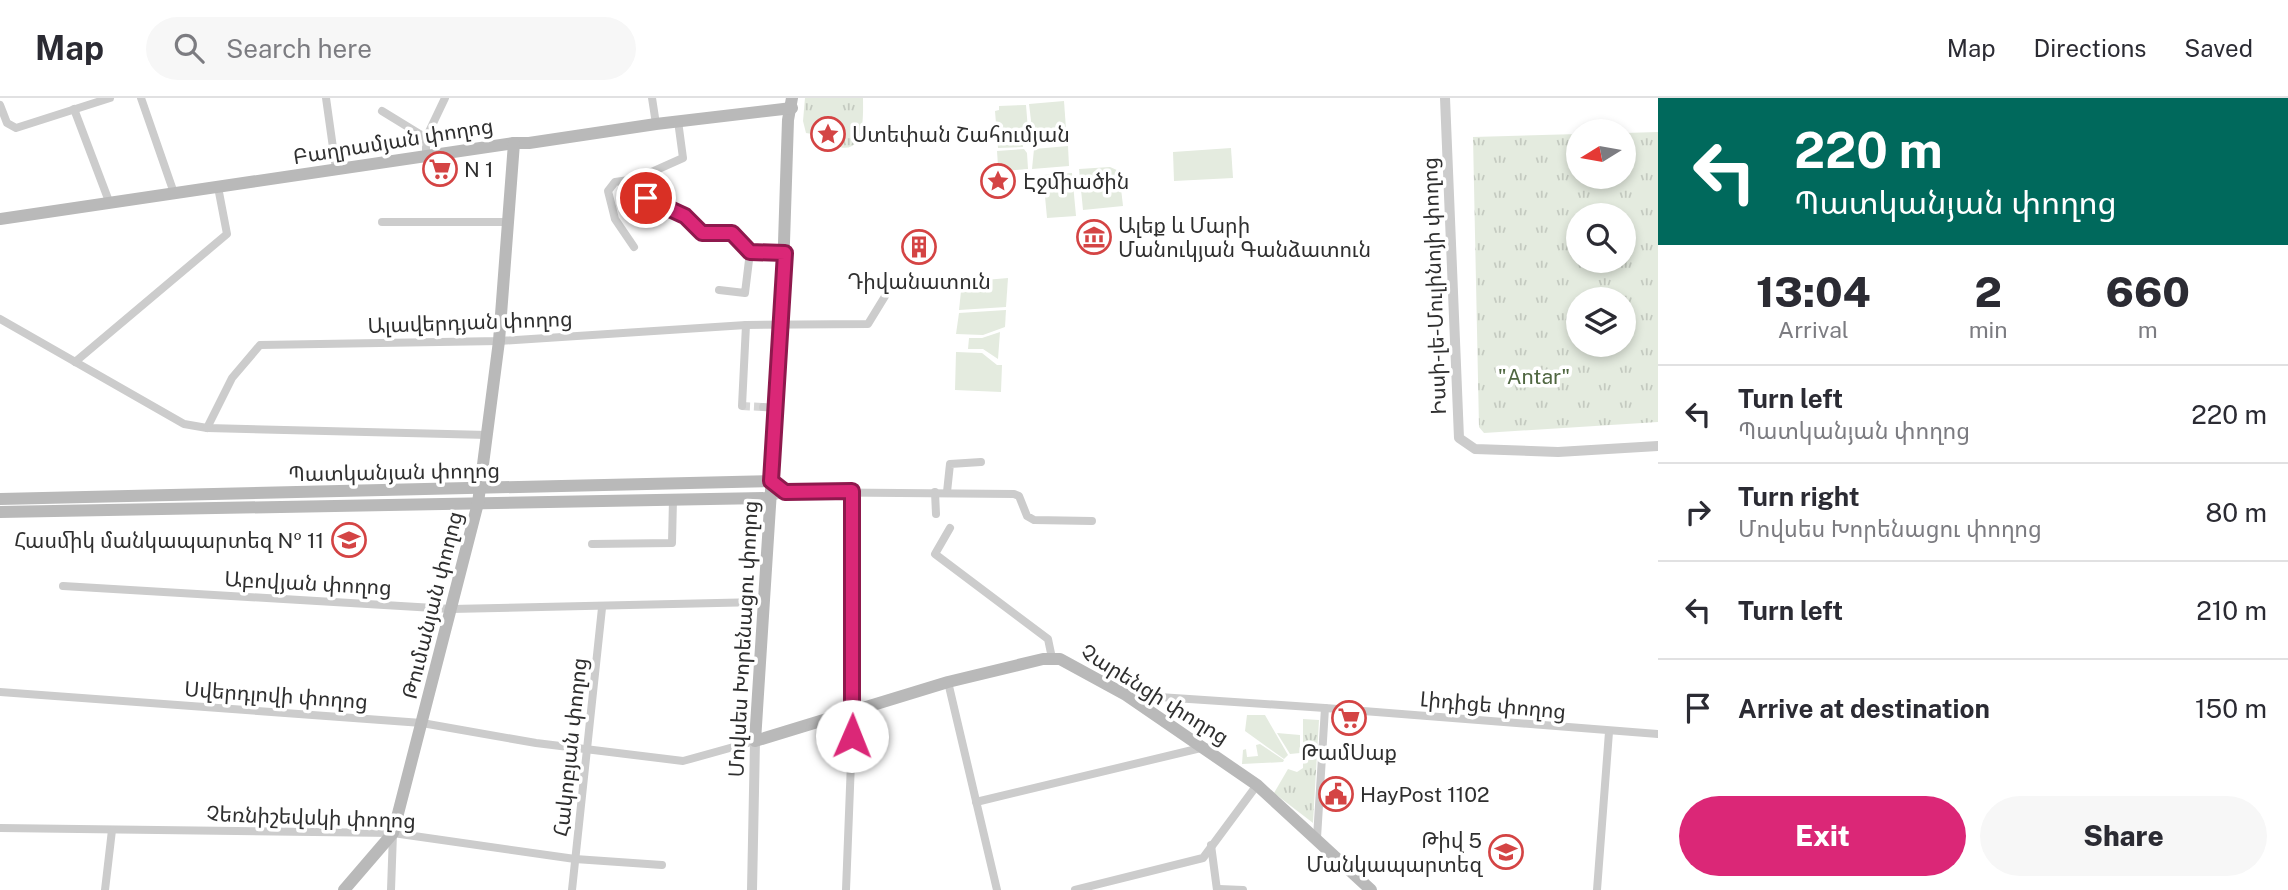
<!DOCTYPE html>
<meta charset="utf-8">
<style>
:root{--surface:#fff;--page:#f7f7f7;--text:#2b2b33;--muted:#7c7c81;--line:#e1e1e2;--accent:#db2777}
body{margin:0;font-family:"Public Sans","Noto Sans Armenian",sans-serif;background:var(--page);color:var(--text);height:100vh;display:flex;flex-direction:column;font-size:26px;white-space:nowrap}
*{box-sizing:border-box;margin:0}
p{font-size:23px;color:var(--muted)}
.icon{flex:none;width:38px;height:38px;fill:none;stroke:currentColor;stroke-width:2;stroke-linecap:round;stroke-linejoin:round}
.map{position:relative;flex:1;overflow:hidden}
.sheet{display:flex;flex-direction:column;background:var(--surface);width:630px}
.sheet>*{flex:none}
.guide{background:#00695c;color:#fff;overflow:hidden}
.needle{width:46px;rotate:259deg}
.buttons{position:absolute;left:1566px;top:21px;display:grid;gap:14px}
.buttons a{display:grid;place-items:center;width:70px;height:70px;border-radius:50%;background:var(--surface);box-shadow:0 4px 10px #0003;font-size:35px}
.pin{position:absolute;display:grid;place-items:center;width:60px;height:60px;color:#fff;margin:-30px;border:4px solid #fff;border-radius:50%;box-shadow:0 2px 7px #0007}
.me{position:absolute;width:77px;margin:-38px;rotate:1deg;stroke-linejoin:round;filter:drop-shadow(0 0 5px #0008)}
.turn{display:flex;align-items:center;gap:24px;height:147px;padding:0 21px;font-size:32px}
.turn .icon{width:91px;height:91px;stroke-width:2.5}
.turn b{display:block;font-size:49px;line-height:60px}
.eta{display:flex;justify-content:space-evenly;align-items:center;height:119px;text-align:center}
.eta b{font-size:42px;font-weight:800;line-height:49px}
.cta{display:flex;gap:14px;margin-top:auto;padding:14px 21px}
.cta a{flex:1;height:80px;border-radius:42px;background:var(--accent);color:#fff;font-size:28px;font-weight:800;line-height:80px;text-align:center}
.cta a+a{background:var(--page);color:var(--text)}
ul{padding:0;list-style:none}
li{display:flex;align-items:center;gap:21px;height:98px;padding:0 21px;border-top:2px solid var(--line)}
li div{flex:1}
li b{display:block;font-size:26px}
li em{font-style:normal}
header{display:flex;align-items:center;gap:42px;box-sizing:border-box;height:98px;padding:0 35px;background:var(--surface);border-bottom:2px solid var(--line)}
header strong{font-size:33px}
nav{display:flex;gap:38px;margin-inline-start:auto;font-size:24px}
.search{width:490px;height:63px;background:var(--page);display:flex;align-items:center;gap:18px;box-sizing:border-box;padding:0 24px;border-radius:38px;color:var(--muted);font-size:26px}
main{display:flex;flex:1;min-height:0}
.map>svg:first-child{display:block}
.green{fill:#e4ebdf}
.park{fill:url(#park-tufts);fill-rule:evenodd}
.lines{fill:none;stroke-linecap:round;stroke-linejoin:round}
.minor-tunnel{stroke:#d5d5d5;stroke-width:8;stroke-dasharray:8 4;stroke-linecap:butt}
.minor{stroke:#ccc;stroke-width:8}
.tertiary{stroke:#ccc;stroke-width:10}
.secondary{stroke:#b9b9b9;stroke-width:12}
.route-casing{stroke:#8e194d;stroke-width:18}
.route{stroke:#db2777;stroke-width:12}
.labels{text-anchor:middle;dominant-baseline:central;stroke-width:7;stroke-linejoin:round;paint-order:stroke}
.poi-label{font-size:21px;fill:#2f2f2f;stroke:#fff;text-anchor:start}
.street-label{font-size:21px;fill:#2f2f2f;stroke:#fff}
.park-label{font-size:21px;fill:#506741;stroke:#fff}
</style>
<header>
<strong>Map</strong>
<div class="search"><svg class="icon" aria-label="search" viewBox="0 0 24 24"><circle cx="10" cy="10" r="6"/><path d="M15 15l6 6"/></svg>Search here</div>
<nav><a>Map</a><a>Directions</a><a>Saved</a></nav>
</header>
<main>
<div class="map">
<svg width="1658" height="792" viewBox="0 0 1658 792">
<defs>
<pattern id="park-tufts" width="24" height="20" patternUnits="userSpaceOnUse" patternTransform="scale(1.75)"><rect width="24" height="20" fill="#e4ebdf"/><path d="M3 7l-1-3M5 7V3M7 7l1-3M15 17l-1-3M17 17v-4M19 17l1-3" fill="none" stroke="#c4cac0"/></pattern>
</defs>
<rect width="100%" height="100%" fill="#fff"/>
<g class="green">
<polygon points="1064,3 1067,45 1034,47 1029,6"/>
<polygon points="1026,7 1029,44 1023,44 1023,49 998,50 995,13 999,12 999,8"/>
<polygon points="1068,48 1069,68 1032,71 1034,51"/>
<polygon points="1231,50 1233,80 1174,83 1173,54"/>
<polygon points="1024,51 1027,55 1028,71 1005,73 1005,67 998,68 997,53"/>
<polygon points="1110,69 1119,73 1123,108 1083,112 1079,71"/>
<polygon points="1072,75 1076,118 1047,120 1043,77"/>
<polygon points="1008,180 1006,209 959,212 962,184"/>
<polygon points="1006,212 1005,229 983,237 956,236 959,215"/>
<polygon points="1000,234 998,261 983,251 968,251 969,240 982,240"/>
<polygon points="956,254 982,255 997,267 1002,267 1001,294 955,292"/>
<polygon points="1247,617 1265,617 1288,657 1284,661 1245,633"/>
<polygon points="1277,635 1300,637 1300,655 1290,656"/>
<polygon points="1260,646 1284,662 1283,664 1242,666 1243,652 1246,651 1247,659 1258,658 1256,647"/>
</g>
<g class="park">
<path d="M805,0H863C863,17 866,59 836,48C823,43 824,37 806,35L803,23Z"/>
<path d="M1658,34V324L1484,335L1479,329L1473,39L1578,36V79H1624V35ZM1624,117V163H1578V117ZM1624,201V247H1578V201Z"/>
<polygon points="1303,621 1319,622 1313,725 1274,695 1288,671 1297,674 1303,670"/>
</g>
<g class="lines">
<polyline class="minor-tunnel" points="742,308 763,309"/>
<g class="minor">
<polyline points="141,0 174,95"/>
<polyline points="326,0 336,71"/>
<polyline points="652,0 656,26"/>
<polyline points="0,7 7,25 16,30 110,0"/>
<polyline points="74,11 110,106"/>
<polyline points="382,13 426,40"/>
<polyline points="426,58 426,40 445,0"/>
<path d="M636,81L646,100C668,110 684,117 702,135H732L750,154L785,155"/>
<polyline points="382,124 509,124"/>
<polyline points="634,149 615,121 608,93 615,84 636,81 683,60 678,23"/>
<polyline points="719,192 745,195 750,154"/>
<polyline points="0,221 184,326 207,330 488,337"/>
<polyline points="75,264 227,136 218,89"/>
<polyline points="742,308 746,227"/>
<polyline points="763,309 776,310"/>
<polyline points="207,330 232,280 260,247 499,243 746,227 868,226 887,195"/>
<polyline points="935,394 936,416"/>
<polyline points="947,394 950,366 981,364"/>
<polyline points="770,400 785,394 1014,396 1019,398 1027,418 1034,422 1092,423"/>
<polyline points="950,430 935,456 1048,541 1052,560"/>
<polyline points="592,446 672,445 673,401"/>
<polyline points="63,488 451,511 761,504"/>
<polyline points="948,584 997,792"/>
<polyline points="0,594 422,625 536,645 683,663 755,643"/>
<polyline points="1129,597 1325,610 1317,740"/>
<polyline points="1325,610 1658,636"/>
<polyline points="976,704 1205,649"/>
<polyline points="0,730 393,735 575,761 662,767"/>
<polyline points="1211,747 1217,792"/>
<polyline points="1219,791 1243,792"/>
<polyline points="105,792 112,732"/>
<polyline points="391,792 393,735"/>
<polyline points="572,792 602,510"/>
<polyline points="846,792 853,613 852,393"/>
<polyline points="1075,792 1203,760 1257,687"/>
<polyline points="1597,792 1609,634"/>
</g>
<g class="tertiary">
<polyline points="1445,0 1459,340 1475,351 1558,354 1658,348"/>
<polyline points="752,792 755,643"/>
</g>
<g class="secondary">
<polyline points="792,0 788,22 781,236 755,643 948,584 1043,561 1060,561 1126,597 1257,687 1371,792"/>
<polyline points="0,121 514,45 529,45 656,26 792,10"/>
<polyline points="0,401 771,383"/>
<polyline points="0,414 770,400"/>
<polyline points="344,792 393,735 478,405 499,243 514,45"/>
</g>
</g>
<g class="lines">
<g class="route-casing">
<polyline id="route" points="646,100 685,118 702,135 732,135 750,154 785,155 771,383 785,394 852,393 852,638"/>
</g>
<use href="#route" class="route"/>
</g>
<defs>
<g id="sight-ring" transform="scale(1.75)"><circle r="9.5" fill="#fff" stroke="#d44444" stroke-width="1.5"/><path d="M0-6L1.8-2.2L6-1.7L2.9 1.2L3.7 5.4L0 3.3L-3.7 5.4L-2.9 1.2L-6-1.7L-1.8-2.2Z" fill="#d44444"/></g>
<g id="supermarket-ring" transform="scale(1.75)"><circle r="9.5" fill="#fff" stroke="#d44444" stroke-width="1.5"/><path d="M-6-5.5h2.5l.6 2H6L4.5 2H-2.5L-4.4-4H-6ZM-1.5 3.2a1.3 1.3 0 1 0 .1 0ZM3 3.2a1.3 1.3 0 1 0 .1 0Z" fill="#d44444"/></g>
<g id="museum-ring" transform="scale(1.75)"><circle r="9.5" fill="#fff" stroke="#d44444" stroke-width="1.5"/><path d="M0-6L6-3V-2H-6V-3ZM-5-1h2V3h-2ZM-1-1h2V3h-2ZM3-1h2V3H3ZM-6 4H6V6H-6Z" fill="#d44444"/></g>
<g id="building-ring" transform="scale(1.75)"><circle r="9.5" fill="#fff" stroke="#d44444" stroke-width="1.5"/><path d="M-4-6H4V6H1V3H-1V6H-4ZM-2.5-4.3h1.7v1.8h-1.7ZM.8-4.3h1.7v1.8H.8ZM-2.5-1h1.7V.8h-1.7ZM.8-1h1.7V.8H.8Z" fill="#d44444"/></g>
<g id="school-ring" transform="scale(1.75)"><circle r="9.5" fill="#fff" stroke="#d44444" stroke-width="1.5"/><path d="M0-5L7-2L0 1L-7-2ZM-4 1L0 2.5L4 1V4Q0 6-4 4Z" fill="#d44444"/></g>
<g id="civic-ring" transform="scale(1.75)"><circle r="9.5" fill="#fff" stroke="#d44444" stroke-width="1.5"/><path d="M-.6-6.5H3V-4.5H.6V-3L4-1V1h2V6H-6V1h2V-1L-.6-3ZM-1.2 2.5V6h2.4V2.5Z" fill="#d44444"/></g>
</defs>
<g fill-rule="evenodd">
<use href="#sight-ring" x="828" y="36"/>
<use href="#supermarket-ring" x="440" y="71"/>
<use href="#sight-ring" x="998" y="83"/>
<use href="#museum-ring" x="1094" y="139"/>
<use href="#building-ring" x="919" y="149"/>
<use href="#school-ring" x="349" y="442"/>
<use href="#supermarket-ring" x="1349" y="620"/>
<use href="#civic-ring" x="1336" y="696"/>
<use href="#school-ring" x="1506" y="754"/>
</g>
<g class="labels">
<g class="poi-label">
<text x="852" y="36">Ստեփան Շահումյան</text>
<text x="464" y="71">N 1</text>
<text x="1023" y="83">Էջմիածին</text>
<text x="1118" y="127">Ալեք և Մարի<tspan x="1118" dy="24">Մանուկյան Գանձատուն</tspan></text>
<text x="919" y="183" text-anchor="middle">Դիվանատուն</text>
<text x="324" y="442" text-anchor="end">Հասմիկ մանկապարտեզ № 11</text>
<text x="1349" y="654" text-anchor="middle">ԹամՍաք</text>
<text x="1360" y="696">HayPost 1102</text>
<text x="1482" y="742" text-anchor="end">Թիվ 5<tspan x="1482" dy="24">Մանկապարտեզ</tspan></text>
</g>
<g class="street-label">
<text transform="translate(393 43) rotate(-9)">Բաղրամյան փողոց</text>
<text transform="translate(1434 188) rotate(-92)">Իսսի-լե-Մուլինոյի փողոց</text>
<text transform="translate(470 224) rotate(-2)">Ալավերդյան փողոց</text>
<text transform="translate(394 374) rotate(-1)">Պատկանյան փողոց</text>
<text transform="translate(308 485) rotate(3)">Աբովյան փողոց</text>
<text transform="translate(432 507) rotate(-76)">Թումանյան փողոց</text>
<text transform="translate(743 541) rotate(-87)">Մովսես Խորենացու փողոց</text>
<text transform="translate(1155 596) rotate(32)">Չարենցի փողոց</text>
<text transform="translate(276 597) rotate(4)">Սվերդլովի փողոց</text>
<text transform="translate(1493 607) rotate(5)">Լիդիցե փողոց</text>
<text transform="translate(570 649) rotate(-84)">Հակոբյան փողոց</text>
<text transform="translate(311 719) rotate(2)">Չեռնիշեվսկի փողոց</text>
</g>
<g class="park-label">
<text x="1534" y="278">"Antar"</text>
</g>
</g>
</svg>
<div class="buttons">
<a><svg class="needle" viewBox="-14 -14 28 28"><path d="M0-13l5 13h-10z" fill="#e53935"/><path d="M0 13l5-13h-10z" fill="#7c7c81"/></svg></a>
<a><svg class="icon" aria-label="search" viewBox="0 0 24 24"><circle cx="10" cy="10" r="6"/><path d="M15 15l6 6"/></svg></a>
<a><svg class="icon" aria-label="layers" viewBox="0 0 24 24"><path d="M12 4l9 5-9 5-9-5zM3 14l9 5 9-5"/></svg></a>
</div>
<div class="pin" style="left:646px;top:100px;background:#d93025"><svg class="icon" aria-label="arrive" viewBox="0 0 24 24"><path d="M6 21V4h12l-3 4 3 4H6"/></svg></div>
<svg class="me" style="left:852px;top:638px" viewBox="-20 -20 40 40"><circle r="19" fill="#fff"/><path d="M0-13L10 11 0 6-10 11z" fill="#db2777"/></svg>
</div>
<section class="sheet">
<div class="guide">
<div class="turn"><svg class="icon" aria-label="left" viewBox="0 0 24 24"><path d="M17 20v-9H6M10 6l-5 5 5 5"/></svg><div><b>220 m</b>Պատկանյան փողոց</div></div>
</div>
<div class="eta">
<div><b>13:04</b><p>Arrival</p></div>
<div><b>2</b><p>min</p></div>
<div><b>660</b><p>m</p></div>
</div>
<ul>
<li><svg class="icon" aria-label="left" viewBox="0 0 24 24"><path d="M17 20v-9H6M10 6l-5 5 5 5"/></svg><div><b>Turn left</b><p>Պատկանյան փողոց</p></div><em>220 m</em></li>
<li><svg class="icon" aria-label="right" viewBox="0 0 24 24"><path d="M7 20v-9h11M14 6l5 5-5 5"/></svg><div><b>Turn right</b><p>Մովսես Խորենացու փողոց</p></div><em>80 m</em></li>
<li><svg class="icon" aria-label="left" viewBox="0 0 24 24"><path d="M17 20v-9H6M10 6l-5 5 5 5"/></svg><div><b>Turn left</b></div><em>210 m</em></li>
<li><svg class="icon" aria-label="arrive" viewBox="0 0 24 24"><path d="M6 21V4h12l-3 4 3 4H6"/></svg><div><b>Arrive at destination</b></div><em>150 m</em></li>
</ul>
<div class="cta"><a>Exit</a><a>Share</a></div>
</section>
</main>
